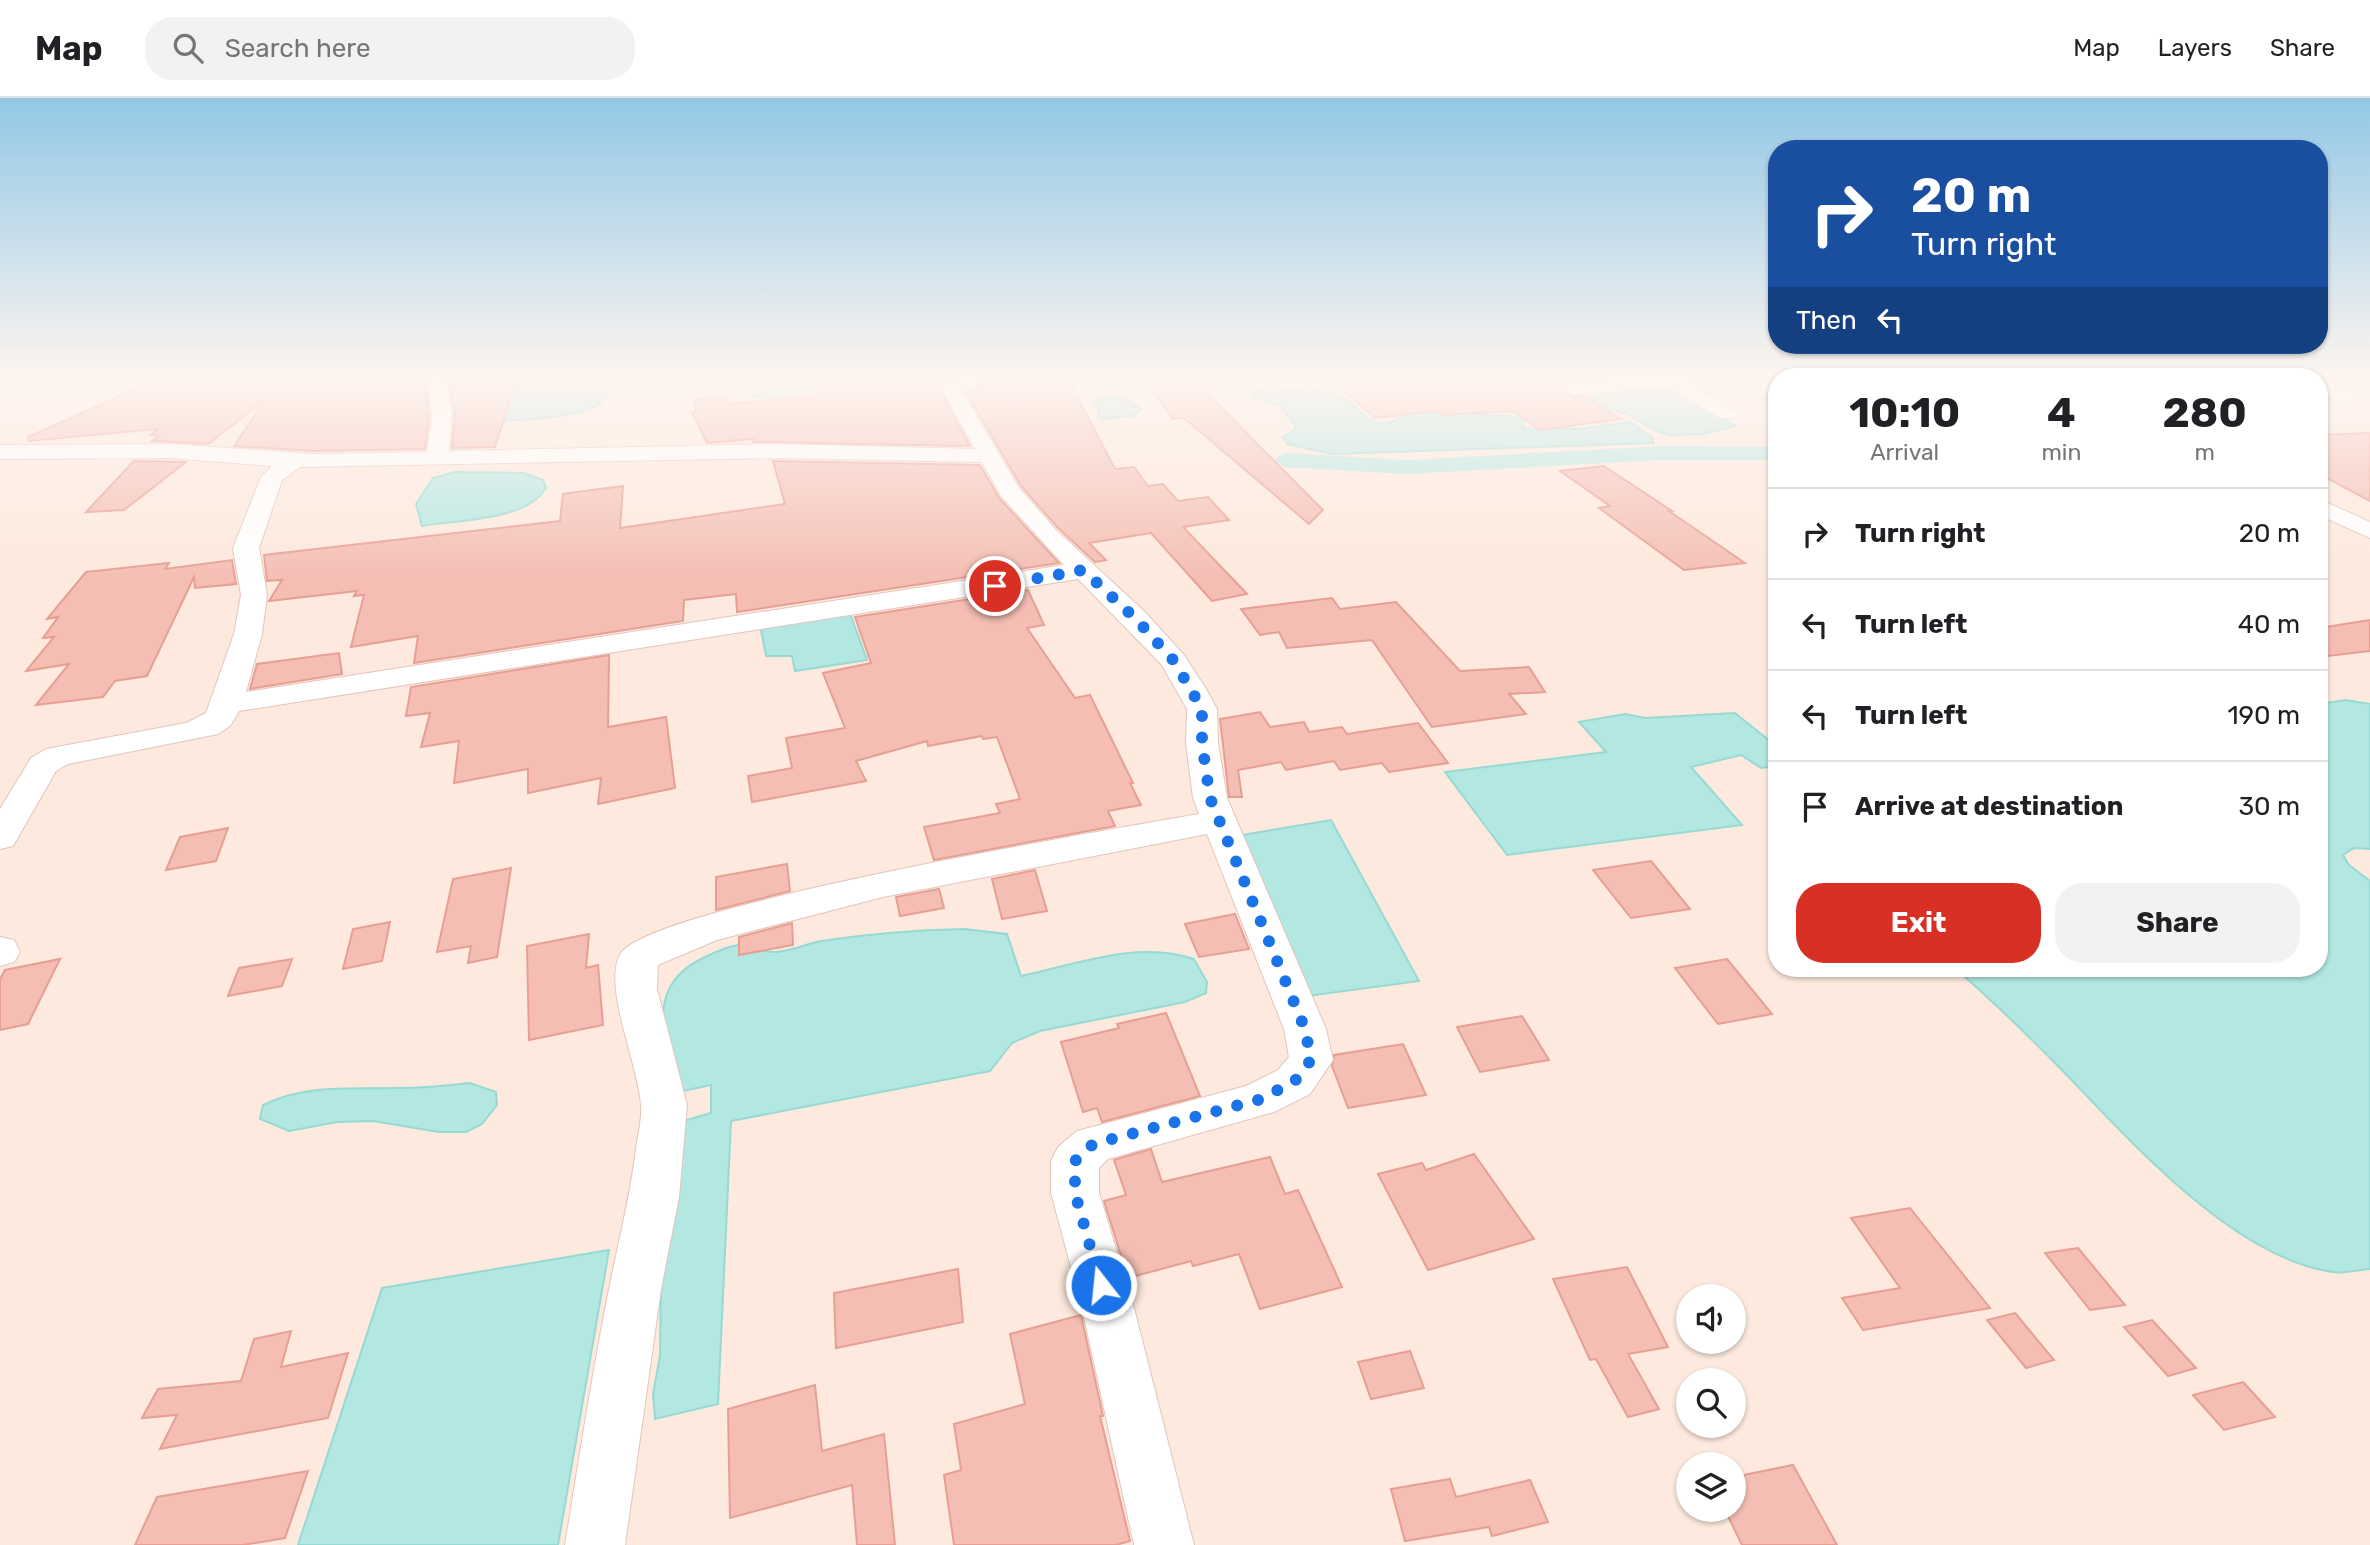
<!DOCTYPE html>
<style>
:root{--surface:#fff;--page:#f2f2f2;--text:#202124;--muted:#757577;--line:#e0e0e0;--accent:#d93025}
body{margin:0;font-family:Rubik,sans-serif;background:var(--page);color:var(--text);height:100vh;display:flex;flex-direction:column;font-size:26px;white-space:nowrap}
*{box-sizing:border-box;margin:0}
p{font-size:23px;color:var(--muted)}
.icon{flex:none;width:38px;height:38px;fill:none;stroke:currentColor;stroke-width:2;stroke-linecap:round;stroke-linejoin:round}
.map{position:relative;flex:1;overflow:hidden}
.panel{position:absolute;left:1768px;top:270px;width:560px;height:609px;display:flex;flex-direction:column;background:var(--surface);border-radius:28px;box-shadow:0 2px 5px #0004}
.panel>*{flex:none}
.guide{position:absolute;left:1768px;top:42px;width:560px;height:214px;border-radius:28px;box-shadow:0 2px 5px #0004;background:#1a4fa0;color:#fff;overflow:hidden}
.fabs{position:absolute;left:1676px;top:1186px;display:grid;gap:14px}
.fabs a{display:grid;place-items:center;width:70px;height:70px;border-radius:50%;background:var(--surface);box-shadow:0 2px 5px #0004;font-size:35px}
.pin{position:absolute;display:grid;place-items:center;width:60px;height:60px;color:#fff;margin:-30px;border:4px solid #fff;border-radius:50%;box-shadow:0 2px 7px #0007}
.me{position:absolute;width:77px;margin:-38px;rotate:344deg;stroke-linejoin:round;filter:drop-shadow(0 0 5px #0008)}
.turn{display:flex;align-items:center;gap:24px;height:147px;padding:0 28px;font-size:32px}
.turn .icon{width:91px;height:91px;stroke-width:2.5}
.turn b{display:block;font-size:49px;line-height:60px}
.then{display:flex;align-items:center;height:66px;padding:0 28px;background:#0003;gap:14px;font-size:26px}
.eta{display:flex;justify-content:space-evenly;align-items:center;height:119px;text-align:center}
.eta b{font-size:42px;font-weight:700;line-height:49px}
.button{display:flex;gap:14px;margin-top:auto;padding:14px 28px}
.button a{flex:1;height:80px;border-radius:28px;background:var(--accent);color:#fff;font-size:28px;font-weight:700;line-height:80px;text-align:center}
.button a+a{background:var(--page);color:var(--text)}
ul{padding:0;list-style:none}
li{display:flex;align-items:center;gap:21px;height:91px;padding:0 28px;border-top:2px solid var(--line)}
li div{flex:1}
li b{display:block;font-size:26px}
li em{font-style:normal}
header{display:flex;align-items:center;gap:42px;box-sizing:border-box;height:98px;padding:0 35px;background:var(--surface);border-bottom:2px solid var(--line)}
header strong{font-size:33px}
nav{display:flex;gap:38px;margin-inline-start:auto;font-size:24px}
.search{width:490px;height:63px;background:var(--page);display:flex;align-items:center;gap:18px;box-sizing:border-box;padding:0 24px;border-radius:28px;color:var(--muted);font-size:26px}
.map>svg:first-child{display:block}
.water{fill:#b2e7e2;stroke:#97d9d3;stroke-width:2}
.lines{fill:none;stroke-linecap:round;stroke-linejoin:round}
.canal{fill:#b2e7e2;fill-rule:evenodd}
.building{fill:#f4beb4;stroke:#e79f93;stroke-width:2}
.street-casing{stroke:#e3c5bc;stroke-width:2}
.street{fill:#fff;fill-rule:evenodd}
.route{stroke:#1a73e8;stroke-width:12;stroke-dasharray:0 21.6}
</style>
<header>
<strong>Map</strong>
<div class="search"><svg class="icon" aria-label="search" viewBox="0 0 24 24"><circle cx="10" cy="10" r="6"/><path d="M15 15l6 6"/></svg>Search here</div>
<nav><a>Map</a><a>Layers</a><a>Share</a></nav>
</header>
<div class="map">
<svg width="2370" height="1447" viewBox="0 0 2370 1447">
<rect width="100%" height="100%" fill="#fde9dd"/>
<g class="water">
<path d="M554,281L603,284L611,288C608,297 603,305 594,309C571,321 475,328 453,318L456,311L451,301L453,297Z"/>
<polygon points="728,281 812,281 803,292 806,299 753,299 743,288 729,287"/>
<polygon points="1666,287 1736,328 1703,336 1671,337 1656,333 1625,315 1558,299"/>
<path d="M1261,293C1284,295 1310,290 1333,295C1362,302 1369,346 1408,314C1427,315 1516,315 1524,321L1523,330L1578,331L1630,324L1653,340V345L1333,356L1287,346L1283,339L1295,332V327L1280,308L1252,298L1253,294Z"/>
<polygon points="1100,298 1123,299 1141,311 1133,318 1102,321 1098,319 1099,312 1090,304"/>
<path d="M455,374L524,375L543,382L546,390C527,423 455,422 422,428L416,406L433,380Z"/>
<polygon points="849,513 867,562 795,573 792,558 766,558 760,526"/>
<path d="M2346,602L2370,606V751L2354,750L2343,757L2349,767L2370,783V1171C2358,1172 2344,1176 2333,1174C2232,1160 2127,1039 2059,969C2026,935 1991,902 1955,870H2319V606Z"/>
<polygon points="1735,615 1776,648 1776,668 1761,670 1741,657 1691,669 1742,727 1507,757 1445,674 1606,654 1579,624 1625,616 1645,620"/>
<polygon points="1331,722 1419,883 1308,898 1242,737"/>
<path d="M964,831L1007,836L1021,878C1078,866 1137,842 1194,861L1207,884L1206,895L1185,904L1040,933L1012,945L990,973L731,1023L718,1306L655,1321L653,1296L660,1258L661,1183L676,1025L711,1015V987L678,994C666,945 643,892 699,862C711,856 724,849 738,847C751,845 763,855 774,854C789,854 806,846 821,843C868,836 916,832 964,831Z"/>
<path d="M470,985L496,994L497,1007L482,1026L466,1034H439L373,1023L337,1024L289,1033L260,1021L263,1007C305,986 349,991 395,990C420,990 445,988 470,985Z"/>
<polygon points="609,1152 558,1447 298,1447 382,1190"/>
</g>
<g class="lines">
<polygon class="canal" points="1661,348 1776,349 1776,362 1661,362 1407,376 1284,369 1273,362 1284,355 1407,362"/>
</g>
<g class="building">
<polygon points="137,281 424,281 429,316 425,351 313,353 234,348 265,302 208,346 152,343 159,337 151,337 157,331 29,343 28,339 140,289"/>
<polygon points="448,281 517,281 495,349 452,350 455,315"/>
<polygon points="823,281 947,281 949,283 939,291 970,348 753,344 753,341 707,345 692,314 696,314 693,302 727,298 730,306 818,298 813,285 824,283"/>
<polygon points="989,281 1068,281 1115,371 1134,369 1148,388 1163,386 1178,403 1208,399 1229,422 1183,429 1247,496 1212,503 1151,435 1089,445 1106,462 1095,464 1058,430 1021,388 966,294 985,287"/>
<polygon points="1144,281 1205,281 1206,294 1323,412 1309,426 1184,320 1173,321"/>
<polygon points="1392,281 1550,281 1564,288 1564,293 1574,299 1585,299 1621,321 1540,332 1513,313 1441,317 1436,313 1375,320 1335,286"/>
<polygon points="2370,335 2370,403 2319,376 2319,337"/>
<polygon points="134,363 186,364 124,412 86,414"/>
<polygon points="773,363 980,367 999,400 1059,465 737,514 736,496 684,502 683,523 414,565 418,538 351,549 364,497 354,498 357,493 269,503 282,482 267,483 264,457 560,423 563,396 623,388 620,430 785,406"/>
<polygon points="1604,368 1672,413 1669,413 1745,465 1684,472 1599,410 1610,408 1560,373"/>
<polygon points="232,462 236,486 195,490 194,479 147,578 115,583 103,599 36,607 69,566 26,573 54,539 43,540 58,519 47,521 86,474 169,465 165,471"/>
<polygon points="1028,492 1044,527 1027,530 1075,600 1090,597 1133,685 1130,685 1141,707 1108,713 1115,728 934,762 924,729 1000,715 996,706 1020,701 997,639 983,641 982,638 928,648 927,643 856,663 866,683 752,704 748,678 792,670 786,640 845,630 823,575 871,565 855,519"/>
<polygon points="1332,500 1340,511 1396,504 1460,573 1529,569 1545,594 1509,596 1526,616 1432,629 1372,542 1287,550 1279,534 1260,537 1241,511"/>
<polygon points="2370,522 2370,553 2319,559 2319,530"/>
<polygon points="339,555 342,576 250,591 257,566"/>
<polygon points="609,557 608,629 666,619 675,690 598,706 601,680 528,695 528,671 454,685 459,643 421,649 430,615 406,618 411,589"/>
<polygon points="1260,614 1270,629 1304,624 1309,634 1342,629 1347,636 1418,625 1448,665 1389,674 1382,665 1340,672 1334,663 1286,672 1281,664 1238,672 1242,699 1229,699 1220,621"/>
<polygon points="228,730 216,763 166,772 180,739"/>
<polygon points="1651,763 1690,811 1631,820 1593,772"/>
<polygon points="787,766 790,793 716,812 716,779"/>
<polygon points="511,770 497,859 468,865 471,848 437,854 453,781"/>
<polygon points="1035,772 1047,813 1002,821 992,781"/>
<polygon points="939,791 944,810 900,818 896,799"/>
<polygon points="1235,816 1249,851 1199,859 1185,826"/>
<polygon points="390,824 382,863 343,871 353,831"/>
<polygon points="792,825 793,847 739,857 739,839"/>
<polygon points="589,836 586,870 598,867 603,927 529,942 527,848"/>
<polygon points="60,861 28,926 0,932 0,881 5,872"/>
<polygon points="292,861 282,888 228,898 239,870"/>
<polygon points="1727,861 1772,916 1718,926 1675,870"/>
<polygon points="1166,915 1200,998 1102,1024 1097,1010 1083,1014 1061,944 1119,930 1117,926"/>
<polygon points="1522,918 1549,962 1480,974 1457,929"/>
<polygon points="1403,946 1426,997 1348,1010 1332,968 1334,957"/>
<polygon points="1151,1051 1162,1084 1270,1059 1285,1096 1298,1092 1342,1189 1260,1211 1239,1156 1193,1168 1191,1163 1128,1180 1104,1103 1126,1097 1114,1062"/>
<polygon points="1474,1056 1534,1141 1428,1172 1378,1076 1422,1065 1426,1072"/>
<polygon points="1910,1110 1990,1210 1863,1232 1842,1200 1900,1190 1851,1120"/>
<polygon points="2078,1150 2125,1207 2090,1212 2045,1155"/>
<polygon points="1627,1169 1668,1249 1628,1256 1659,1311 1628,1319 1596,1261 1590,1262 1553,1181"/>
<polygon points="958,1171 963,1224 836,1250 834,1195"/>
<polygon points="2015,1215 2054,1262 2026,1270 1987,1222"/>
<polygon points="1081,1217 1103,1318 1100,1318 1130,1443 1116,1447 954,1447 944,1377 961,1372 954,1326 1025,1306 1010,1236"/>
<polygon points="2152,1222 2196,1270 2168,1278 2124,1229"/>
<polygon points="291,1233 281,1269 348,1255 328,1320 160,1351 177,1317 142,1320 158,1291 241,1283 254,1241"/>
<polygon points="1410,1253 1424,1290 1371,1301 1358,1264"/>
<polygon points="2243,1284 2275,1319 2224,1332 2193,1297"/>
<polygon points="815,1287 822,1353 884,1336 895,1447 857,1447 852,1387 730,1420 728,1311"/>
<polygon points="1793,1367 1837,1447 1742,1447 1725,1412 1734,1412 1734,1379"/>
<polygon points="308,1373 285,1440 243,1447 135,1447 157,1399"/>
<polygon points="1450,1381 1456,1399 1530,1382 1548,1424 1492,1438 1489,1429 1405,1443 1391,1391"/>
</g>
<g class="lines">
<g class="street-casing">
<g id="street">
<path d="M426,281H445L452,316L449,353L777,346L975,351L941,290L959,281H986L984,285L962,293L1019,390L1056,432L1145,514L1184,557L1206,591L1217,611L1218,645L1227,700L1326,931L1333,962L1310,996L1274,1014L1108,1061L1099,1070V1095L1134,1210L1194,1447H1134L1082,1210L1051,1095V1063L1058,1049L1077,1033L1246,988L1278,972L1289,959L1284,931L1207,736L883,799L717,842L658,867L657,891L687,1007L679,1099L661,1191L625,1447H565C579,1362 592,1276 609,1191C619,1142 631,1094 637,1044C639,1032 642,1019 641,1008C640,971 601,886 621,855C652,808 1119,730 1199,716L1193,700L1186,645L1187,611L1162,567L1078,481L239,613L230,628L218,636L68,666L56,673L13,748L0,751V711L31,660L46,651L186,625L206,615L234,536L241,497L233,450L261,379L272,368L170,360L0,361V347L170,346L313,356L427,354L432,316ZM777,360L982,364L1001,398L1064,467L246,594L262,536L267,497L259,450L282,382L300,369Z"/>
<polygon points="1624,281 1693,281 1690,285 1737,316 1734,320 1720,320 1668,288 1575,297 1565,291 1575,285"/>
<polygon points="2319,284 2354,296 2357,300 2347,306 2319,297"/>
<polygon points="2319,401 2370,424 2370,440 2319,417"/>
<polygon points="0,839 14,842 20,854 14,864 0,868"/>
</g>
</g>
<use href="#street" class="street"/>
</g>
<linearGradient id="sky" x2="0" y2="1"><stop stop-color="#92c8e6"/><stop offset="0.58" stop-color="#fef5f0"/><stop offset="1" stop-color="#fef5f0" stop-opacity="0"/></linearGradient>
<rect width="2370" height="483" fill="url(#sky)"/>
<g class="lines">
<polyline class="route" points="995,488 1083,472 1135,520 1174,563 1202,611 1202,645 1210,700 1305,931 1311,962 1294,984 1258,1002 1093,1046 1075,1063 1075,1095 1101,1187"/>
</g>
</svg>
<div class="fabs">
<a><svg class="icon" aria-label="sound" viewBox="0 0 24 24"><path d="M4 9h4l5-4v14l-5-4H4zM17 9q2 3 0 6"/></svg></a>
<a><svg class="icon" aria-label="search" viewBox="0 0 24 24"><circle cx="10" cy="10" r="6"/><path d="M15 15l6 6"/></svg></a>
<a><svg class="icon" aria-label="layers" viewBox="0 0 24 24"><path d="M12 4l9 5-9 5-9-5zM3 14l9 5 9-5"/></svg></a>
</div>
<div class="pin" style="left:995px;top:488px;background:#d93025"><svg class="icon" aria-label="arrive" viewBox="0 0 24 24"><path d="M6 21V4h12l-3 4 3 4H6"/></svg></div>
<svg class="me" style="left:1101px;top:1187px" viewBox="-20 -20 40 40"><circle r="17" fill="#1a73e8" stroke="#fff" stroke-width="3"/><path d="M0-11L8 9 0 5-8 9z" fill="#fff"/></svg>
<div class="guide">
<div class="turn"><svg class="icon" aria-label="right" viewBox="0 0 24 24"><path d="M7 20v-9h11M14 6l5 5-5 5"/></svg><div><b>20 m</b>Turn right</div></div>
<div class="then">Then<svg class="icon" aria-label="left" viewBox="0 0 24 24"><path d="M17 20v-9H6M10 6l-5 5 5 5"/></svg></div>
</div>
<section class="panel">
<div class="eta">
<div><b>10:10</b><p>Arrival</p></div>
<div><b>4</b><p>min</p></div>
<div><b>280</b><p>m</p></div>
</div>
<ul>
<li><svg class="icon" aria-label="right" viewBox="0 0 24 24"><path d="M7 20v-9h11M14 6l5 5-5 5"/></svg><div><b>Turn right</b></div><em>20 m</em></li>
<li><svg class="icon" aria-label="left" viewBox="0 0 24 24"><path d="M17 20v-9H6M10 6l-5 5 5 5"/></svg><div><b>Turn left</b></div><em>40 m</em></li>
<li><svg class="icon" aria-label="left" viewBox="0 0 24 24"><path d="M17 20v-9H6M10 6l-5 5 5 5"/></svg><div><b>Turn left</b></div><em>190 m</em></li>
<li><svg class="icon" aria-label="arrive" viewBox="0 0 24 24"><path d="M6 21V4h12l-3 4 3 4H6"/></svg><div><b>Arrive at destination</b></div><em>30 m</em></li>
</ul>
<div class="button"><a>Exit</a><a>Share</a></div>
</section>
</div>
